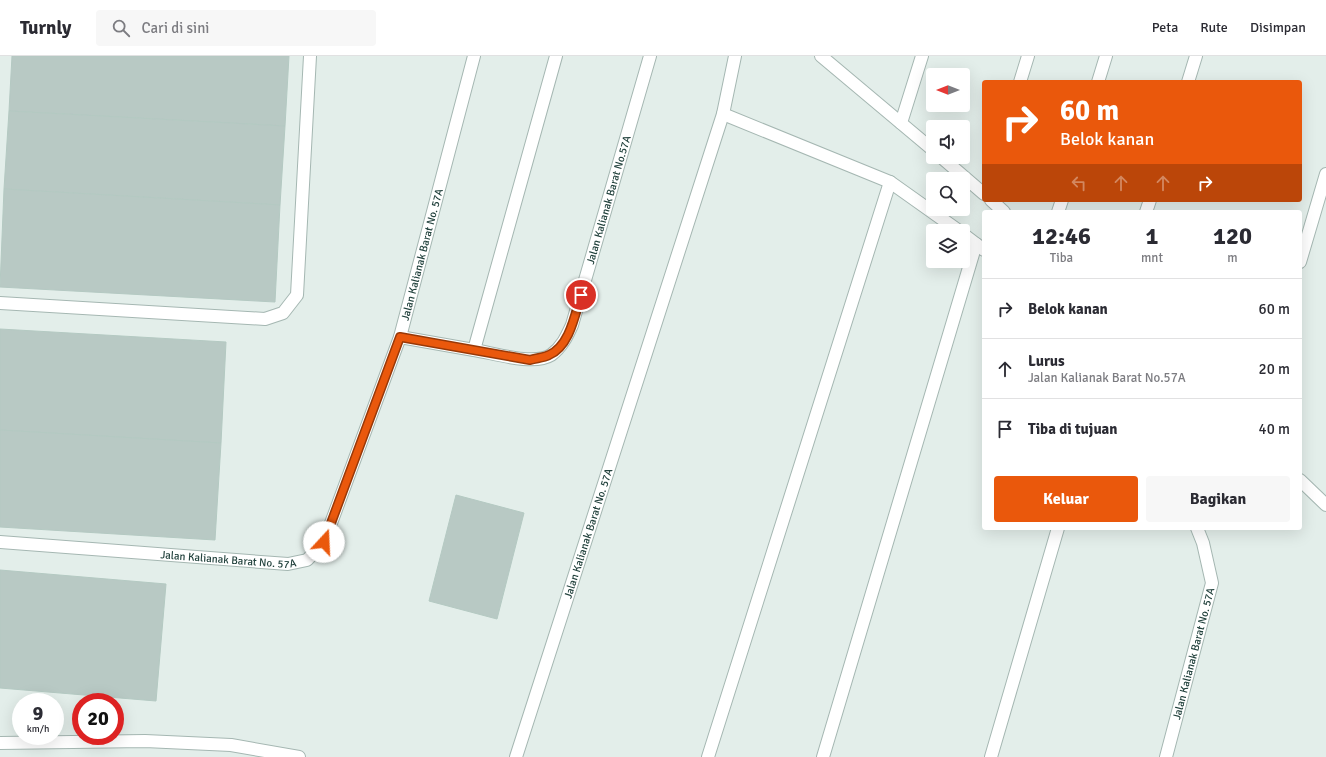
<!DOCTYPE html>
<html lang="id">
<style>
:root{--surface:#fff;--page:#f7f7f7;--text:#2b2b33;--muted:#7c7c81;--line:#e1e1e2;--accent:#ea580c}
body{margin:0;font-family:Signika,sans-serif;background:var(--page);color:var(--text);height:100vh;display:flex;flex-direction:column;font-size:15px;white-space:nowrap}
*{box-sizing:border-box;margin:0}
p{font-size:13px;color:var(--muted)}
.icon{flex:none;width:22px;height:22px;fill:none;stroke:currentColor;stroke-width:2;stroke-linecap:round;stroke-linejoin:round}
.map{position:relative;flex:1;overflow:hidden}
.sheet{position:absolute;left:982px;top:154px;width:320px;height:320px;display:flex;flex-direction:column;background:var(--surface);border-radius:4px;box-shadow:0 4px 16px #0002}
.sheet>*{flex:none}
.hud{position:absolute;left:982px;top:24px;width:320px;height:122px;border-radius:4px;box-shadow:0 4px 16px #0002;background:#ea580c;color:#fff;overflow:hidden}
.needle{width:26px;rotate:270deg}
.fabs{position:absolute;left:926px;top:12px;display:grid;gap:8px}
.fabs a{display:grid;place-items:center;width:44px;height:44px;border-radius:4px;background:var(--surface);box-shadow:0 4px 16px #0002;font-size:20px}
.speed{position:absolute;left:12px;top:637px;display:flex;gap:8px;font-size:20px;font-weight:700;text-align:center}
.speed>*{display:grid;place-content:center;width:52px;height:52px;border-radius:50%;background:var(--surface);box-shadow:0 4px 16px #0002;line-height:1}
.speed small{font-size:10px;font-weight:400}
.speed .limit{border:6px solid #d22;background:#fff;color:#111}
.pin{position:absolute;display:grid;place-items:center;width:34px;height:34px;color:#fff;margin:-17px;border:2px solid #fff;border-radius:50%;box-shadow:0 1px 4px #0007}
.me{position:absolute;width:44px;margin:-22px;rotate:20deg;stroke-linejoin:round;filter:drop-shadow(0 0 3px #0008)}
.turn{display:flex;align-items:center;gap:14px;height:84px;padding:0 12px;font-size:18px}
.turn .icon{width:52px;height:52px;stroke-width:2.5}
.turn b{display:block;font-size:28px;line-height:34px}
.lanes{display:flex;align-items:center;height:38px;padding:0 12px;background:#0003;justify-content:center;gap:20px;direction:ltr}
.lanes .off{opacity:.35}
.eta{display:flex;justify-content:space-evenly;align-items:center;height:68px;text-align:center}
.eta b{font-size:24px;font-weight:700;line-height:28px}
.primary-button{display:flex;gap:8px;margin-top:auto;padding:8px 12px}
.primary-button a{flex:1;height:46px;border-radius:4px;background:var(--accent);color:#fff;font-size:16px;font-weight:700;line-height:46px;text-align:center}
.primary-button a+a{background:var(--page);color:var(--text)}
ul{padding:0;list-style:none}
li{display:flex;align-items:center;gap:12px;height:60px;padding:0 12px;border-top:1px solid var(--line)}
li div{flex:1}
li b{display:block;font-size:15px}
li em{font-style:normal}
header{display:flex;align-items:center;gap:24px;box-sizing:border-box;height:56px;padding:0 20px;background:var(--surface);border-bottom:1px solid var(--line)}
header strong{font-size:19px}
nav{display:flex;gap:22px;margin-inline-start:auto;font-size:14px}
.search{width:280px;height:36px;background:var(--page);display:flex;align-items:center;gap:10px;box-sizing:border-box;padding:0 14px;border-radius:4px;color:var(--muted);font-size:15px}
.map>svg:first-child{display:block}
.building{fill:#b8c9c4;stroke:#b4c9c2}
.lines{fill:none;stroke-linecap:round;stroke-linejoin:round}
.service-casing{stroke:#a5b7b2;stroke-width:14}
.service{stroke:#fff;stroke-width:12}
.route-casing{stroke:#983908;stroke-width:10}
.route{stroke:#ea580c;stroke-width:7}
.labels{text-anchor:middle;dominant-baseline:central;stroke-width:3;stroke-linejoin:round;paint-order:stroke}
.street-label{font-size:11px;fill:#21413c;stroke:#f4faf8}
</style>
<header>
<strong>Turnly</strong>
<div class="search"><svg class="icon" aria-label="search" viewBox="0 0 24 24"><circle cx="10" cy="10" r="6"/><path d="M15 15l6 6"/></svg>Cari di sini</div>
<nav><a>Peta</a><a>Rute</a><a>Disimpan</a></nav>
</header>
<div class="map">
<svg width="1326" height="701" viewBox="0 0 1326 701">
<rect width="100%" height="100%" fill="#e3eeea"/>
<g class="building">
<polygon points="12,0 289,0 285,70 9,55"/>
<polygon points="9,55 285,70 280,149 4,133"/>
<polygon points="4,133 280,149 275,246 0,231"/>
<polygon points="0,273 226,286 221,387 0,374"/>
<polygon points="0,374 221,387 215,484 0,471"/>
<polygon points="456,439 524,457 497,563 429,545"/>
<polygon points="0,514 166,528 156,645 0,632"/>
</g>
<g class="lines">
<g class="service-casing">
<g id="service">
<polyline points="821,0 933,94"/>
<polyline points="1020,26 1028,0"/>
<polyline points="1098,26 1106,0"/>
<polyline points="1188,26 1196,0"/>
<polyline points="723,58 890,126 959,175"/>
<polyline points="901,67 922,0"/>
<polyline points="941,101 984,138"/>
<polyline points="991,144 1004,156"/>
<polyline points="1058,156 1062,144"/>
<polyline points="1146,156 1150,144"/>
<polyline points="963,178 984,194"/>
<polyline points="1300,206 1326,118"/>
<polyline points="0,247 265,263 283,257 297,239 310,0"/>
<polyline points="400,281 474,294 556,0"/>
<path id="s1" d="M474,294C494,297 533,310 551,299C562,291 567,280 572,269L650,0"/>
<polyline points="1300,424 1326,449"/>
<path id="s2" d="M0,486L288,508L307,504L324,486L400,281L474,0"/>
<polyline points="0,687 145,685 231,689 299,701"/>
<path id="s3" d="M516,701L723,58L735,0"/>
<polyline points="708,701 890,126"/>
<polyline points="823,701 976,188"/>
<polyline points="991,701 1058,472"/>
<path id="s4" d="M1166,701L1212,527L1203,487L1197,472"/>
</g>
</g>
<use href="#service" class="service"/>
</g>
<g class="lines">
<g class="route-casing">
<path id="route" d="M324,486L400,281L530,304C536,302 543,302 549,299C570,290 575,258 581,239"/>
</g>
<use href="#route" class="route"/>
</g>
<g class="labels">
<g class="street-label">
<text stroke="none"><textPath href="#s1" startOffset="246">Jalan Kalianak Barat No.57A</textPath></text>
<text stroke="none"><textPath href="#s2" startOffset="637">Jalan Kalianak Barat No. 57A</textPath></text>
<text stroke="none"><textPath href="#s3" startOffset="235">Jalan Kalianak Barat No. 57A</textPath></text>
<text stroke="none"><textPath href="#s2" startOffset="229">Jalan Kalianak Barat No. 57A</textPath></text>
<text stroke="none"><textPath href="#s4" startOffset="107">Jalan Kalianak Barat No. 57A</textPath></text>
</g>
</g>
</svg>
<div class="fabs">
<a><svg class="needle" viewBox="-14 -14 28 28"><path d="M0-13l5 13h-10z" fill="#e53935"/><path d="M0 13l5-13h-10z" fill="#7c7c81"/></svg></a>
<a><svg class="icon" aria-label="sound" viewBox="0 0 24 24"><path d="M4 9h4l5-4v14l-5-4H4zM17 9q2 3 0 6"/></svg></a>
<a><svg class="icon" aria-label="search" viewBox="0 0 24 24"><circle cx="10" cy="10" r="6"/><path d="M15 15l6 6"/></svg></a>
<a><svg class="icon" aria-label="layers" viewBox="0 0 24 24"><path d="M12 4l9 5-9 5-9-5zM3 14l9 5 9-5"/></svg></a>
</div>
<div class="speed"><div>9<small>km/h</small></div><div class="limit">20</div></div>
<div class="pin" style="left:581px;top:239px;background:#d93025"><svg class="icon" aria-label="arrive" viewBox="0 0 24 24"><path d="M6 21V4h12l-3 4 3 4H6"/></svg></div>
<svg class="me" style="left:324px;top:486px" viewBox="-20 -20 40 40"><circle r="19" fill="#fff"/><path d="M0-13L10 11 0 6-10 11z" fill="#ea580c"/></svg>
<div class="hud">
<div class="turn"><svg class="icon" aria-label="right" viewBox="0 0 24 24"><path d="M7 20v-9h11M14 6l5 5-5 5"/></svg><div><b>60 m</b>Belok kanan</div></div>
<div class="lanes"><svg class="icon off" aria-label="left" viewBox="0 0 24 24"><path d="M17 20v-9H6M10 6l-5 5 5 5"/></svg><svg class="icon off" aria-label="ahead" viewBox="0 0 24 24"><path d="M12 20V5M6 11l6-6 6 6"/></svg><svg class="icon off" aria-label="ahead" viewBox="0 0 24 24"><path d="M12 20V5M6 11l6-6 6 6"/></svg><svg class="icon" aria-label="right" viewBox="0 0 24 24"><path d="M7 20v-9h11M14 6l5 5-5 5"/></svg></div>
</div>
<section class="sheet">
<div class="eta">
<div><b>12:46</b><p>Tiba</p></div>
<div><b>1</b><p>mnt</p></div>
<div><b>120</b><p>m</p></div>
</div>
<ul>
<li><svg class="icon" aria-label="right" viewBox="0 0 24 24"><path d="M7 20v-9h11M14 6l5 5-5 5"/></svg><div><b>Belok kanan</b></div><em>60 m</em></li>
<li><svg class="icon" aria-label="ahead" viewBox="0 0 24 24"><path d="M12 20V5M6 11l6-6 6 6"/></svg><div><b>Lurus</b><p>Jalan Kalianak Barat No.57A</p></div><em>20 m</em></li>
<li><svg class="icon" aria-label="arrive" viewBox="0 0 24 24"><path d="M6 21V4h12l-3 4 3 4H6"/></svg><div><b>Tiba di tujuan</b></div><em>40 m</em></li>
</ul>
<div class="primary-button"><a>Keluar</a><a>Bagikan</a></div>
</section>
</div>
